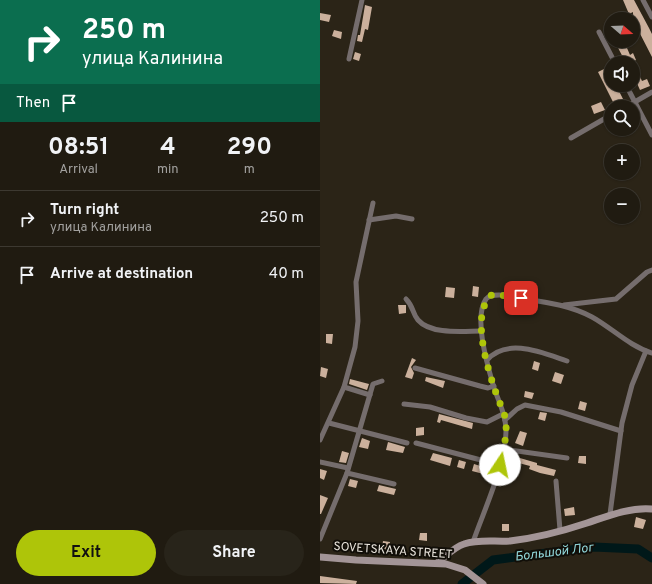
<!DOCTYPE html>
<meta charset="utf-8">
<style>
:root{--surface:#201b11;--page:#28241a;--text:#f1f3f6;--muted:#a2a19f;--line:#3d3931;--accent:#aec509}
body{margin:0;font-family:Overpass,sans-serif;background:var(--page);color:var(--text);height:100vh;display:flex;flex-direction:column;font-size:15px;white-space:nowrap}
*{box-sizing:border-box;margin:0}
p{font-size:13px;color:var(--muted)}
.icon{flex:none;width:22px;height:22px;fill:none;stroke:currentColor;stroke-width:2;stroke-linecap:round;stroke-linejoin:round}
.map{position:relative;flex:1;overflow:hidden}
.sheet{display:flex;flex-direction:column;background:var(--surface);width:320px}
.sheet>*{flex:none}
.top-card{background:#0b6e4f;color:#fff;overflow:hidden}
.needle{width:26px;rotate:109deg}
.tools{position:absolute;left:284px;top:12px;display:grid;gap:8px}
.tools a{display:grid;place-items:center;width:36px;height:36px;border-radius:50%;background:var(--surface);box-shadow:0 1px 3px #0004,0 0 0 1px var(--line);font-size:20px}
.pin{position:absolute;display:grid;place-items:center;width:34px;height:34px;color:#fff;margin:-17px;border-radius:8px;box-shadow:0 2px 6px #0006}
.me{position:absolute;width:44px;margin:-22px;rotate:11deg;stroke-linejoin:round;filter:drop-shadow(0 0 3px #0008)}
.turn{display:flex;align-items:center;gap:14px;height:84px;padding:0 16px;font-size:18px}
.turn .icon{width:52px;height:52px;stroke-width:2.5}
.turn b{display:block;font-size:28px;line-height:34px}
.then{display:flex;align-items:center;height:38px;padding:0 16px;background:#0003;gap:8px;font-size:15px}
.eta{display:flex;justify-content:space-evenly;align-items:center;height:68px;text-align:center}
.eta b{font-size:24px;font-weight:700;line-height:28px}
.cta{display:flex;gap:8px;margin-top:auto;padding:8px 16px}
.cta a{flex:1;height:46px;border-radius:24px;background:var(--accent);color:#111;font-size:16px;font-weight:700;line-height:46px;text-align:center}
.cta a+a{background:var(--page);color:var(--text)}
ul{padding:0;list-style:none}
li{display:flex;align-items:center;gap:12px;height:56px;padding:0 16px;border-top:1px solid var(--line)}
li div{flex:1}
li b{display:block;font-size:15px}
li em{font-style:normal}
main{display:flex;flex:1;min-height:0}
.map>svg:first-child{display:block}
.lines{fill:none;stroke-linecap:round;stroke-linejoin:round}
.river{stroke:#001819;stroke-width:9}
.building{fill:#cbb09c}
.street{stroke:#756d6d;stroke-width:5}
.secondary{stroke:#a39597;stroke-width:7}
.route{stroke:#aec509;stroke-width:7;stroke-dasharray:0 12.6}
.labels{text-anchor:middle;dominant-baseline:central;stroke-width:4;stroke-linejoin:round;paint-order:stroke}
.street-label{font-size:12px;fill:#ebe6de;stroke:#110e08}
.water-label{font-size:13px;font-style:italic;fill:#93dadd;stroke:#110e08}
</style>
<main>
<section class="sheet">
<div class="top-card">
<div class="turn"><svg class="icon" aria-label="right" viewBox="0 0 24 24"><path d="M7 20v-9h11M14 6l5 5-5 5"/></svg><div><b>250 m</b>улица Калинина</div></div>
<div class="then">Then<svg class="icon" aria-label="arrive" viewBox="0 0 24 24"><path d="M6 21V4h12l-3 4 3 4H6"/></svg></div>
</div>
<div class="eta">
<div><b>08:51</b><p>Arrival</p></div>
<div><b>4</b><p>min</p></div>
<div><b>290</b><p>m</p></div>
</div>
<ul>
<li><svg class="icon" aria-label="right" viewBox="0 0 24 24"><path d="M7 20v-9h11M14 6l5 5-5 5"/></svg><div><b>Turn right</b><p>улица Калинина</p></div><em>250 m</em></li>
<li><svg class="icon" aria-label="arrive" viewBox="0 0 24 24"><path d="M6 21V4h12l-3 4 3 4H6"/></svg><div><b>Arrive at destination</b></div><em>40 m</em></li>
</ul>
<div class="cta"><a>Exit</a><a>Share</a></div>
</section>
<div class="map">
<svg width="332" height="584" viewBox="0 0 332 584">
<rect width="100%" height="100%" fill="#2b2417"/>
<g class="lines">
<polyline class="river" points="142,584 173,560 274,547 318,549 332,558"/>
</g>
<g class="building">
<polygon points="303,0 314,0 329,28 332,34 332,57 313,20 313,12 309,14"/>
<polygon points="45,5 52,7 48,30 45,29 42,42 37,41 38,35 40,35"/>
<polygon points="0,13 11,15 9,22 0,20"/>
<polygon points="14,30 22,32 21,39 12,36"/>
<polygon points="304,41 310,55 313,53 316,60 313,62 322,81 327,79 330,86 320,90 315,79 313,80 313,63 306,63 296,44"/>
<polygon points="35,52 41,54 39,61 33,59"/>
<polygon points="288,67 291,73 291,85 296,85 303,99 294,104 278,72"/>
<polygon points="281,102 285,110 274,114 271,106"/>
<polygon points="153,286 159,287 158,297 152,296"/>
<polygon points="126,287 135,288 134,298 125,297"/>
<polygon points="78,305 86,305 86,313 79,314"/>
<polygon points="6,334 13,334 12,344 6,343"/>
<polygon points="92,358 96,360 91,367 94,373 92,379 85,377"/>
<polygon points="214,361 220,363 218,371 212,369"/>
<polygon points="1,367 8,369 6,378 0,376"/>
<polygon points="235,372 244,375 241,384 232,381"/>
<polygon points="106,377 125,381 123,388 105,381"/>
<polygon points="30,379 49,384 47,390 29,384"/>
<polygon points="205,391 214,393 212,399 204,397"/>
<polygon points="260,401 267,403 265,411 258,409"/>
<polygon points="220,412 227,413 225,421 218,419"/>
<polygon points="119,414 153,423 152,429 121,420 120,423 117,422"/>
<polygon points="104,427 104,435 96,436 96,428"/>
<polygon points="200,431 207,433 203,446 195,443"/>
<polygon points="42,438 50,441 48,449 39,447"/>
<polygon points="68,442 85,447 83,453 66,450"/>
<polygon points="22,451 29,453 26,463 19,462"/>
<polygon points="113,453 132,458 130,466 110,460"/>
<polygon points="193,456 217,463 217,465 236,470 234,476 220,473 209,469 210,466 191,461"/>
<polygon points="259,456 266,456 266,464 258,463"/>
<polygon points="139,460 146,462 144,469 137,467"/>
<polygon points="154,464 173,470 171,476 152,471"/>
<polygon points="0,469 7,471 4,480 0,478"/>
<polygon points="30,479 38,481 36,488 28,486"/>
<polygon points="59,485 76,489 74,495 57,491"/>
<polygon points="0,495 8,498 1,514 0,514"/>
<polygon points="254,507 255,515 245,516 244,509"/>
<polygon points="316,517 326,520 323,529 314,527"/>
<rect x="182" y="524" width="7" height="7"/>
<polygon points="100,533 107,533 107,541 99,540"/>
<polygon points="63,541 70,542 69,550 62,549"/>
<polygon points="0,576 37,581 36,584 0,583"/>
</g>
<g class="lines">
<g class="street">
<polyline points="323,0 332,17"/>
<polyline points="279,32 295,63"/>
<polyline points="29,59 42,0"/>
<polyline points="306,85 332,135"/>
<polyline points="306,107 332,92"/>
<polyline points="251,138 291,115"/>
<polyline points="49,220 76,216 92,219"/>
<path d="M86,299C94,307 92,313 98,320C111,335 144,331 161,331"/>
<polyline points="244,305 296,299 327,272 332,270"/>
<path d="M167,360C187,337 223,353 247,361"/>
<polyline points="95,368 160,386 168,388 174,386"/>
<polyline points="24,387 50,395"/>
<polyline points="84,404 110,407 146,418 167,422 183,414"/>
<polyline points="185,420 197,409 205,405 241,412 301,431"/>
<polyline points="9,423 87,443"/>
<polyline points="0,440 24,387 35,347 38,321 36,282 53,203"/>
<polyline points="96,443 180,465"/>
<polyline points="183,449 247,458"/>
<polyline points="0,462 28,468"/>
<polyline points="27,473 74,484"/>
<polyline points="236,481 240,530"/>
<polyline points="290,514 302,423 312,385 326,351"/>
<polyline points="0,539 27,473 53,384 62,381"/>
<path d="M153,542C164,510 186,464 186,431C186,416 179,402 174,388C168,367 153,318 166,299C170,294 177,295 183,295C212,301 244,302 272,317C292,328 309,346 332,353"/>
</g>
<g class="secondary">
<polyline points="0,557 36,560 126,564 145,570 163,584"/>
<path d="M117,563C125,557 134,547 144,544C159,539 175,542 190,541C215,538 243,531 267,523C288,516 310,507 332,509"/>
</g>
</g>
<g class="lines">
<path class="route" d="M180,465C183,451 187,437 186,422C185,413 179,402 176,393C168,370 149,311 173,294L201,298"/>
</g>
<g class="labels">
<g class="street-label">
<text transform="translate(73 551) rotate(4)">SOVETSKAYA STREET</text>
</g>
<g class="water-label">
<text transform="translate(234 553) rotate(-7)">Большой Лог</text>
</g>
</g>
</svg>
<div class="tools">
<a><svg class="needle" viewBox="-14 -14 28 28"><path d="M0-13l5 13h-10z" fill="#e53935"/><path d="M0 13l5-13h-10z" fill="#a2a19f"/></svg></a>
<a><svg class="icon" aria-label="sound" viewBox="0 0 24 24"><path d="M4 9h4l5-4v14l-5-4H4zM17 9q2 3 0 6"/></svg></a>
<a><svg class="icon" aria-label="search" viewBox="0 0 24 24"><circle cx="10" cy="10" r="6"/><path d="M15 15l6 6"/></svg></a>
<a>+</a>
<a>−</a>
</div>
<div class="pin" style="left:201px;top:298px;background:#d93025"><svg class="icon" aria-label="arrive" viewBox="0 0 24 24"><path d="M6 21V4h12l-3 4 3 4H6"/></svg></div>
<svg class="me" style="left:180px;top:465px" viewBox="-20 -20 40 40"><circle r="19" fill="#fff"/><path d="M0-13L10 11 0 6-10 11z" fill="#aec509"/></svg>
</div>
</main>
